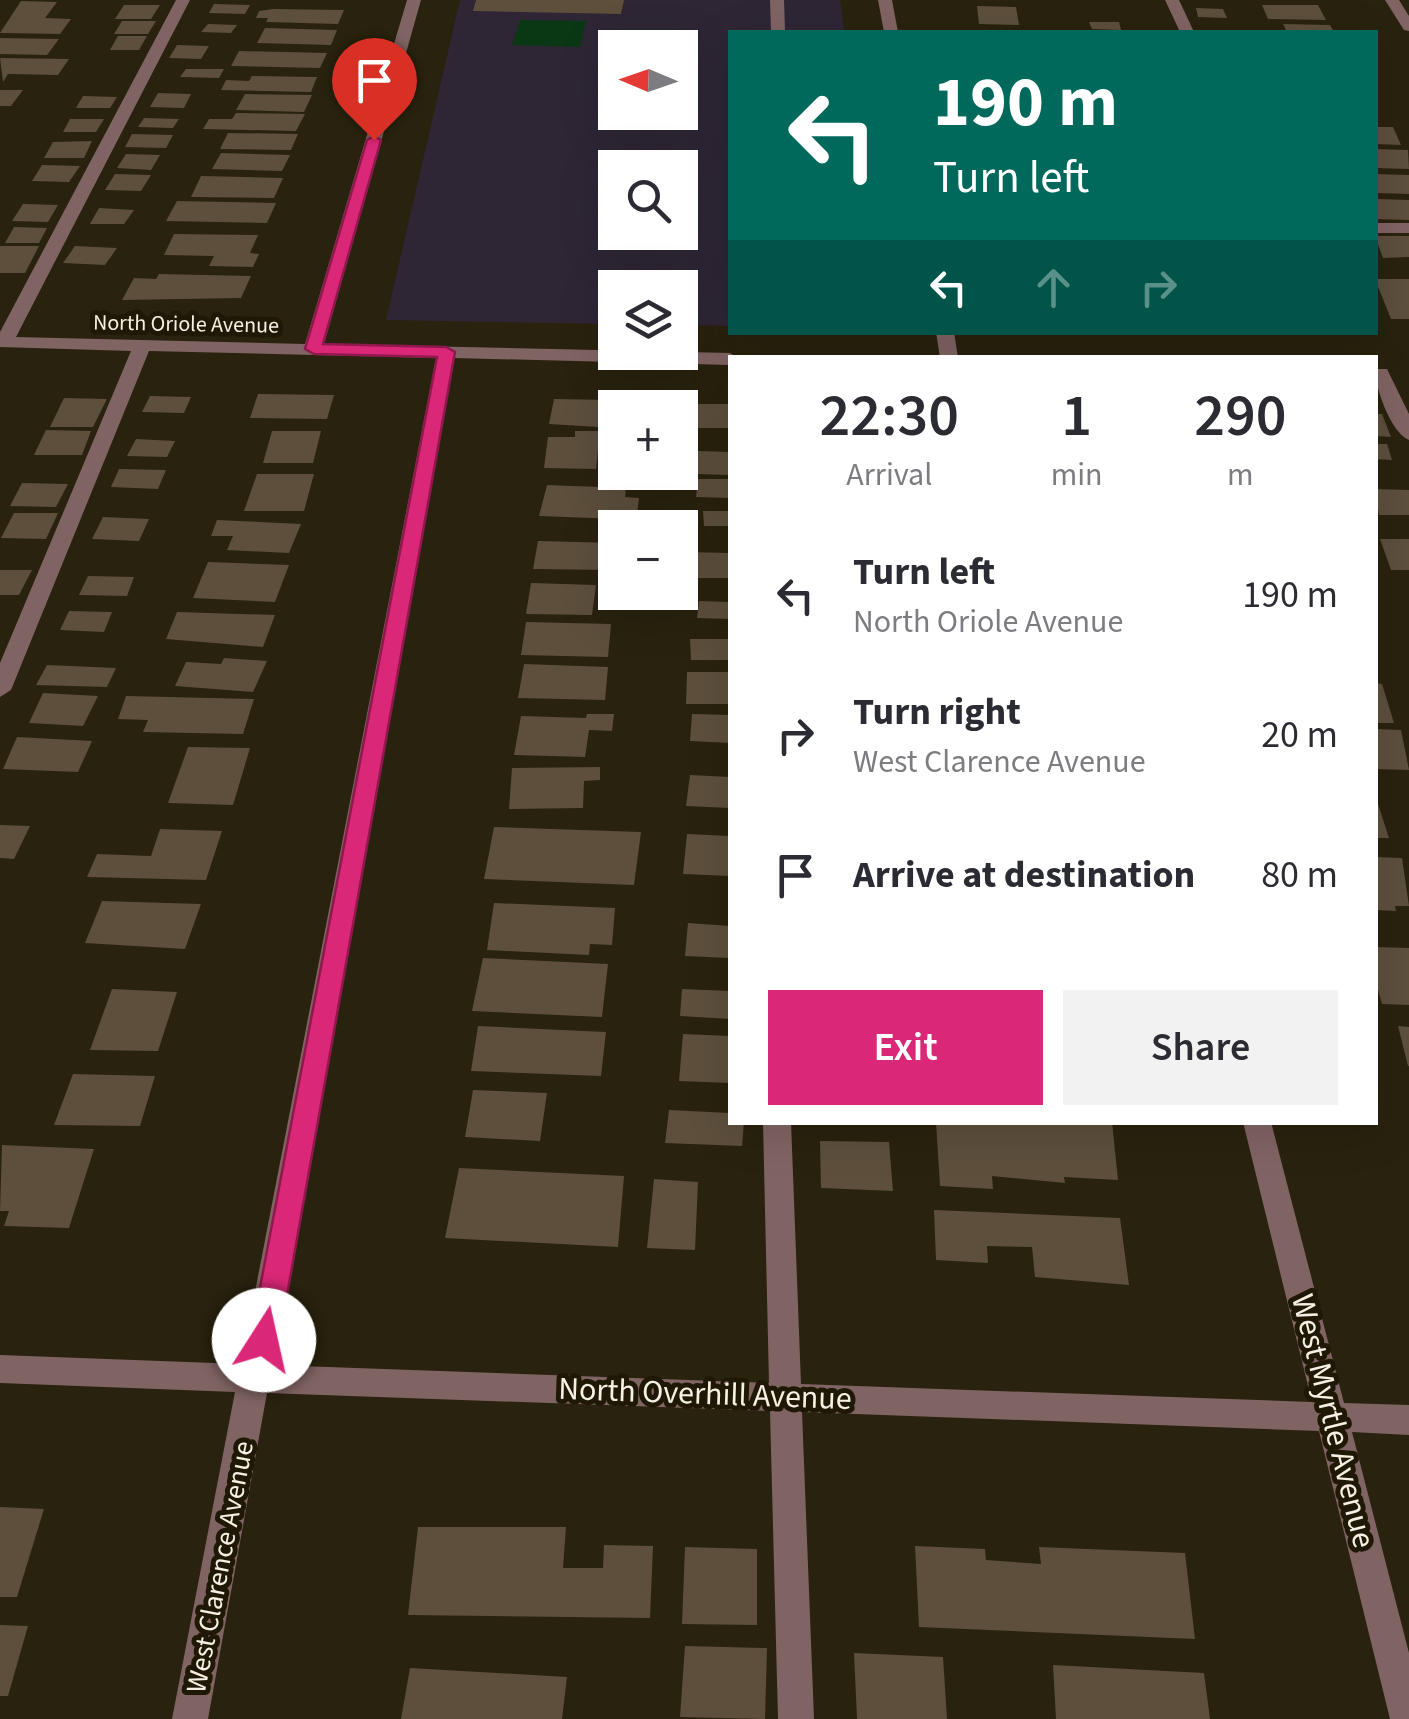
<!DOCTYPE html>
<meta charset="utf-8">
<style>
:root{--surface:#fff;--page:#f2f2f3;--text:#2b2b33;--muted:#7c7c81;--accent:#db2777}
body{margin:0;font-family:"Source Sans 3",sans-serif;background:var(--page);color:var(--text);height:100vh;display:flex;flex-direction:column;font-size:38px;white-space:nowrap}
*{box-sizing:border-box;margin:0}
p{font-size:32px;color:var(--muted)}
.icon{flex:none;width:55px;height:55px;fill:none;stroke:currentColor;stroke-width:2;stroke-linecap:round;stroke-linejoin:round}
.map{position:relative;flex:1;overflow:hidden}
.sheet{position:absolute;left:728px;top:355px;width:650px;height:770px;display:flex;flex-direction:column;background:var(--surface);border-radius:0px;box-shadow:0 10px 40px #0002}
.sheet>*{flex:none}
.hud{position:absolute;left:728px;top:30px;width:650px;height:305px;border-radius:0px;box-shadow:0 10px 40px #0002;background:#00695c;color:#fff;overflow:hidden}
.needle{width:65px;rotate:272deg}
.buttons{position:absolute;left:598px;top:30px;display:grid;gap:20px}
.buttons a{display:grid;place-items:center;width:100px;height:100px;border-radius:0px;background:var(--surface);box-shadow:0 10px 40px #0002;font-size:50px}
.pin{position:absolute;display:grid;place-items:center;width:85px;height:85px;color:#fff;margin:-102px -42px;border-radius:50% 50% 50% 0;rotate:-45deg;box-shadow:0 0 10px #0007}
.pin .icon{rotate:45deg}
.me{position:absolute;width:110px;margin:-55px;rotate:10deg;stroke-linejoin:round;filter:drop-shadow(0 0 8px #0008)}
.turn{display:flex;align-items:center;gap:35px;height:210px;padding:0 40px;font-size:45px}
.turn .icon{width:130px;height:130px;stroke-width:2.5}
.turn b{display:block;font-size:70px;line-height:85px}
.lanes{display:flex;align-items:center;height:95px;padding:0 40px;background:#0003;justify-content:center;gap:50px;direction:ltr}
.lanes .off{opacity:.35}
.eta{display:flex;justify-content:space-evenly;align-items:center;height:170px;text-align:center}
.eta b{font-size:60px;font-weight:600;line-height:70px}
.action{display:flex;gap:20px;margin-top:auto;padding:20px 40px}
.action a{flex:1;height:115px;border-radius:0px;background:var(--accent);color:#fff;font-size:40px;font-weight:600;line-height:115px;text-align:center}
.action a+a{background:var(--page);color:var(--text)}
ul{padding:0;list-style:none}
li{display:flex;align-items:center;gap:30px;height:140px;padding:0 40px}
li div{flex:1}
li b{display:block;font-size:38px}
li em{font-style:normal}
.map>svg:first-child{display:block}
.education{fill:#2e2635;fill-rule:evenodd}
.green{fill:#0a3815}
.building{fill:#5d4f3c}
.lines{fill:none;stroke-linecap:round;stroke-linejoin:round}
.minor{fill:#806463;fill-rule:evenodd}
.route{fill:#db2777;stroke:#8e194d;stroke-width:2.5}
.labels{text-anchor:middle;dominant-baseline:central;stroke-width:10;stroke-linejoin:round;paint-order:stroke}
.far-street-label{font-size:22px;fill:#f4f0e3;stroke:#1f1805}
.street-label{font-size:28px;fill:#f4f0e3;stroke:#1f1805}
.near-street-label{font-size:32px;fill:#f4f0e3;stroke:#1f1805}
</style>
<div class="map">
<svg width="1409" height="1719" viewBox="0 0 1409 1719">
<rect width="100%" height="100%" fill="#29220e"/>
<path class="education" d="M460,0H840L844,32H730V326L680,325V288H615V324L386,320ZM615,48H680V112H615ZM615,168H680V232H615Z"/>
<polygon class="green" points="520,20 586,21 580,47 512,45"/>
<g class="building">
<polygon points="476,0 624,0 621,14 473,11"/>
<polygon points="21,1 57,2 45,18 71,19 60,34 0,33"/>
<polygon points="214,4 250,5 245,14 209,13"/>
<polygon points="124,5 160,5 151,19 115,19"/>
<polygon points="1262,5 1318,5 1326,20 1268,19"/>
<polygon points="977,6 1016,7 1019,25 979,24"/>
<polygon points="1196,8 1223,9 1227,18 1198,17"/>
<polygon points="273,9 344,10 338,24 266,22 268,18 256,18 259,11"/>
<polygon points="122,21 156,21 148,34 114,34"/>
<polygon points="1089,22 1119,22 1121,30 1092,29"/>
<polygon points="208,24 237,25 231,33 201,32"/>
<polygon points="1283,24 1330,25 1334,32 1287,32"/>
<polygon points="265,28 337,30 331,45 257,43"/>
<polygon points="118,36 147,36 139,50 110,50"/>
<polygon points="0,38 59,39 47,55 0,54"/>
<polygon points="177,45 209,46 201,59 169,58"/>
<polygon points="239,51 327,53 320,68 231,66"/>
<polygon points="0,58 69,59 58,75 8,74 3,82"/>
<polygon points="186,69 224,69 219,78 180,77"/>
<polygon points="252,76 317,77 311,92 221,90 226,80 249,81"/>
<polygon points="0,90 23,90 11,106 0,106"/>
<polygon points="158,93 191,94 184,108 150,107"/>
<polygon points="245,94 312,95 304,112 236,110"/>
<polygon points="83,96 117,97 110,108 76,108"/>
<polygon points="236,113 305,114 296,131 203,129 209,119 232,119"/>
<polygon points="144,118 179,119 173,128 138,127"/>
<polygon points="70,119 104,119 96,132 63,132"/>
<polygon points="1375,127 1393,127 1401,145 1375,144"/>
<polygon points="228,133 298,134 291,150 220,149"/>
<polygon points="132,134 173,135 166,148 125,147"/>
<polygon points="92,141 84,158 44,158 53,142"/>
<polygon points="1375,149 1408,150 1409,169 1375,168"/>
<polygon points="221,153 290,155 282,171 212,169"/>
<polygon points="126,154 160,155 151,170 117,168"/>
<polygon points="42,165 80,166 69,182 32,181"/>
<polygon points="115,174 151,175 141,191 105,190"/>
<polygon points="1375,174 1409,175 1409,194 1375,193"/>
<polygon points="201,176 283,178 274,198 191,197"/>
<polygon points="1375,199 1409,200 1409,220 1375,219"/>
<polygon points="177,201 276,203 267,223 166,221"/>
<polygon points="23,204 58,205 48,222 12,221"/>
<polygon points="99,208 134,210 124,224 90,224"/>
<polygon points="14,227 47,228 39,243 5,243"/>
<polygon points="174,234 258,235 250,253 259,254 253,267 209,266 214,256 164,255"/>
<polygon points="1375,236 1409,236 1409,257 1383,258"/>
<polygon points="0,246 39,246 25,273 0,273"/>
<polygon points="75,246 117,248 105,265 63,263"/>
<polygon points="159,274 251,276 241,298 122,300 134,278 156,279"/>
<polygon points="1375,279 1409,279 1409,319 1391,319"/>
<polygon points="258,394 334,395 327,419 250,418"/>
<polygon points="150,396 191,397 184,413 142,412"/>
<polygon points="64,398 107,399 93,427 50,427"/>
<polygon points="554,399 611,400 609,415 615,415 615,428 549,424"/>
<polygon points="695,404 730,404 730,428 694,428"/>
<polygon points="1375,414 1382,414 1391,437 1375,436"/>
<polygon points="46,430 91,431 82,455 34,455"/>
<polygon points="272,431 321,431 313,463 263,463"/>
<polygon points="575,431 600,431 596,469 544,468 548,437 575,437"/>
<polygon points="136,439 175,441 167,457 127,456"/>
<polygon points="1375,444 1387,444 1392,460 1375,459"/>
<polygon points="698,451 730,452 730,475 697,474"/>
<polygon points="119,469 166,470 158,489 111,487"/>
<polygon points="257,474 314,474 304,511 244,511"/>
<polygon points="698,479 730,479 730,498 696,497"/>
<polygon points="22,483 68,484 56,507 10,506"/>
<polygon points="547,485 626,488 625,497 639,498 637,514 618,519 539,516"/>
<polygon points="1375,489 1409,490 1409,515 1379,515"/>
<polygon points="703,511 729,511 729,526 704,526"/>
<polygon points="14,513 58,513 46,539 1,538"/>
<polygon points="103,517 149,519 139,541 92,539"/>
<polygon points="217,520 301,524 289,553 227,550 233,536 211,536"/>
<polygon points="1380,539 1409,539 1409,570 1391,570"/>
<polygon points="538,541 615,543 613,570 533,569"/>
<polygon points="685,552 729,553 730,578 685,578"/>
<polygon points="208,562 289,565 275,602 193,598"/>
<polygon points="0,570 32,570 19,595 0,595"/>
<polygon points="88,576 134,577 127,596 79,595"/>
<polygon points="531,583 596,585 592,615 526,614"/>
<polygon points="699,601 730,602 730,619 697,618"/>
<polygon points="69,611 112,612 104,632 60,630"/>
<polygon points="177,612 275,615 263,647 166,639"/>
<polygon points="526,622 611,624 608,657 521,655"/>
<polygon points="690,639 730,639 730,660 691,660"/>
<polygon points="224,658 267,661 253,692 175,686 186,662 221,664"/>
<polygon points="524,664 608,667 605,700 518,698"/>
<polygon points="47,665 116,668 107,687 36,685"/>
<polygon points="687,672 730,672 730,704 686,704"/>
<polygon points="1375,683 1382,684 1394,723 1375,723"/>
<polygon points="43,693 98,696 83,726 29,723"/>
<polygon points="126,696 254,699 243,734 143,732 148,720 118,719"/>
<polygon points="587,714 614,714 612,731 589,730 585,757 514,755 521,716 586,718"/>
<polygon points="692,714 730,715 730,743 690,741"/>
<polygon points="1375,729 1401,730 1409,770 1375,769"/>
<polygon points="17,737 92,741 78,772 3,769"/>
<polygon points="188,747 250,748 233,805 168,803"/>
<polygon points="600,767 600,780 584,781 583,808 509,809 512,768"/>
<polygon points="690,775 730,777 730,808 686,806"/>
<polygon points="1376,798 1389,838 1375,838"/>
<polygon points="0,825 30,826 14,859 0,858"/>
<polygon points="494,827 641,832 634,885 484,879"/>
<polygon points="160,829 222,831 206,880 87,877 97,854 151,856"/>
<polygon points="687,834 730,836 730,876 683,874"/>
<polygon points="1375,857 1402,858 1409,906 1395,906 1396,911 1375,910"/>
<polygon points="102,901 201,904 185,949 85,943"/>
<polygon points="494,903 615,908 612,945 590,944 589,955 487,950"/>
<polygon points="688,923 730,926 730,958 685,956"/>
<polygon points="1375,947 1409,948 1409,1005 1382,1004 1375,979"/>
<polygon points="483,958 608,964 602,1017 472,1011"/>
<polygon points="112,989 177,992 158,1051 90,1050"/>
<polygon points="682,989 730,991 730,1019 680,1016"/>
<polygon points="478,1026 606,1032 601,1076 471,1071"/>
<polygon points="1398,1026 1409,1027 1409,1066 1408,1066"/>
<polygon points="683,1034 730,1036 730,1083 679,1081"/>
<polygon points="73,1074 155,1076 140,1126 54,1125"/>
<polygon points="473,1090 547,1093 540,1141 465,1137"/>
<polygon points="669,1110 730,1113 730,1122 744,1122 742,1146 665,1143"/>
<polygon points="936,1122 1112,1122 1118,1180 1064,1177 1065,1183 992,1176 993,1189 940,1186"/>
<polygon points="820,1141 889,1142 893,1191 821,1188"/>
<polygon points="2,1145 94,1149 69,1228 4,1226 9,1211 0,1211"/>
<polygon points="459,1168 624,1176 618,1247 445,1238"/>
<polygon points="654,1179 698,1182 695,1250 647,1248"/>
<polygon points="934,1210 1120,1218 1129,1285 1035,1277 1032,1247 987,1246 988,1263 936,1260"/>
<polygon points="0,1507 44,1509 17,1597 0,1597"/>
<polygon points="418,1527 566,1527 563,1568 603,1568 604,1545 653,1546 650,1618 408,1615"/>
<polygon points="915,1546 985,1549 986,1560 1041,1564 1039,1547 1185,1553 1195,1639 919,1627"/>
<polygon points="685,1547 757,1549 757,1625 682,1624"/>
<polygon points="0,1625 28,1626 8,1696 0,1696"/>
<polygon points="685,1646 767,1648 765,1719 680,1717"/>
<polygon points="854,1653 943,1657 947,1719 857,1719"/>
<polygon points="1053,1665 1204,1673 1210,1719 1056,1719"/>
<polygon points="410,1668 567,1677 562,1719 401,1719"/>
</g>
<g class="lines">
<g class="minor">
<polygon points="176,0 190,0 16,337 305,344 407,0 421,0 324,344 730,353 738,358 730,358 730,365 454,358 272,1365 769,1383 763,1122 791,1122 801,1384 1312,1402 1243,1122 1271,1122 1344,1403 1409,1405 1409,1435 1352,1432 1409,1653 1409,1719 1390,1719 1319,1431 802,1412 814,1719 778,1719 770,1411 267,1393 208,1719 172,1719 235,1392 0,1383 0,1355 241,1364 436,358 149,351 11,690 0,697 0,663 131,351 0,347 0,332"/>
<polygon points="770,0 784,0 785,32 771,32"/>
<polygon points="878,0 892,0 898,32 884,32"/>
<polygon points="1165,0 1179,0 1194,32 1180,32"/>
<polygon points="1385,0 1399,0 1409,16 1409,31 1404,30"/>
<rect x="1375" y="223" width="34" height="10"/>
<polygon points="936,332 954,332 958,358 940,358"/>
<path d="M1375,369H1387L1409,414V440C1391,433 1375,388 1375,369Z"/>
</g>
</g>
<polygon class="route" points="374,136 381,140 323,344 446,347 455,352 279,1340 275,1349 264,1352 254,1349 250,1340 437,357 314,354 305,349 367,140"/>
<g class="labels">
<g class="far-street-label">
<text transform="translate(186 324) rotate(1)">North Oriole Avenue</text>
</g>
<g class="street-label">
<text transform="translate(220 1567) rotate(-79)">West Clarence Avenue</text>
</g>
<g class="near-street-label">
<text transform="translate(705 1394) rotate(2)">North Overhill Avenue</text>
<text transform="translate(1333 1421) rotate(76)">West Myrtle Avenue</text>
</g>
</g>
</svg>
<div class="buttons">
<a><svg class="needle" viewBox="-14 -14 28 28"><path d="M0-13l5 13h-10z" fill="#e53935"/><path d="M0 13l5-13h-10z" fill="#7c7c81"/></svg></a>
<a><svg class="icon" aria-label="search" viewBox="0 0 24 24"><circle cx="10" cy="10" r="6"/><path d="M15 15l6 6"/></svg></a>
<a><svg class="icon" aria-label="layers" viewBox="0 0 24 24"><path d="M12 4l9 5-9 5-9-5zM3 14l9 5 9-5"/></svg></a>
<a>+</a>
<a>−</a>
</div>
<div class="pin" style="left:374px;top:140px;background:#d93025"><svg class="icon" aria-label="arrive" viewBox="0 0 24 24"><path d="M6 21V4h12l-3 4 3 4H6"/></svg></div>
<svg class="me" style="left:264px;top:1340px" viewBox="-20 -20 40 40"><circle r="19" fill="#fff"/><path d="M0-13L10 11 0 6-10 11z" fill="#db2777"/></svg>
<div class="hud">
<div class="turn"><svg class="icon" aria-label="left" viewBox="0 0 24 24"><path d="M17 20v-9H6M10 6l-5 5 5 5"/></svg><div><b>190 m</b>Turn left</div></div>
<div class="lanes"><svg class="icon" aria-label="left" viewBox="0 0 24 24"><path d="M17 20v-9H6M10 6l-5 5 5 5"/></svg><svg class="icon off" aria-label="ahead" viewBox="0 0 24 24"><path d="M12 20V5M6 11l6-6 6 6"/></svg><svg class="icon off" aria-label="right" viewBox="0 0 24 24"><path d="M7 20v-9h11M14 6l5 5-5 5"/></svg></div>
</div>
<section class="sheet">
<div class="eta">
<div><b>22:30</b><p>Arrival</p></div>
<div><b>1</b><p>min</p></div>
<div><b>290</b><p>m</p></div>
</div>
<ul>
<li><svg class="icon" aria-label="left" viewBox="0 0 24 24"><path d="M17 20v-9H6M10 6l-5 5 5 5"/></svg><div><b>Turn left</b><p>North Oriole Avenue</p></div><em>190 m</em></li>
<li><svg class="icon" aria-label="right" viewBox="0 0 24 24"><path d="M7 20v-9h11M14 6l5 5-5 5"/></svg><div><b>Turn right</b><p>West Clarence Avenue</p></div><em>20 m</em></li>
<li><svg class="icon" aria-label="arrive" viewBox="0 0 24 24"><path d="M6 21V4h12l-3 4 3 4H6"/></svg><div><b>Arrive at destination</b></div><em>80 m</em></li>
</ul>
<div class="action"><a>Exit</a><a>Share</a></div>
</section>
</div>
